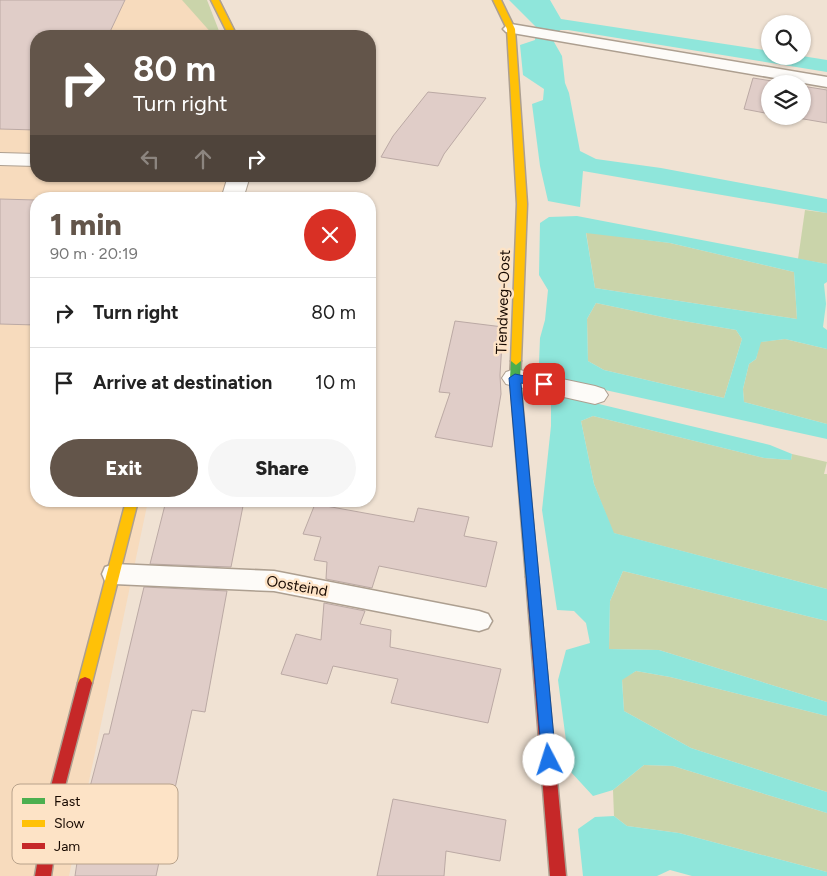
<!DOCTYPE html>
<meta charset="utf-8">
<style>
:root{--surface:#fff;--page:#f6f6f6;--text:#222;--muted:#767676;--line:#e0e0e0;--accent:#63554a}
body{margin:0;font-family:Figtree,sans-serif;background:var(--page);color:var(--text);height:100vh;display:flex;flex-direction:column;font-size:19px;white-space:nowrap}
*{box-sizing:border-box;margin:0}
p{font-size:16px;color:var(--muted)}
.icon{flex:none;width:28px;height:28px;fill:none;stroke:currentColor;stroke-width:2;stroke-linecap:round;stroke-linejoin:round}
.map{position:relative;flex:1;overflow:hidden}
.sheet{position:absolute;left:30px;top:192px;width:346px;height:315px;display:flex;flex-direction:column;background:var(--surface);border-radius:20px;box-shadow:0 1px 4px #0004}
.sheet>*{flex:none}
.guide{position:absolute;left:30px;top:30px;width:346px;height:152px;border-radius:20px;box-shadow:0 1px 4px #0004;background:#63554a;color:#fff;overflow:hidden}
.fabs{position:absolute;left:761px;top:15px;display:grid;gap:10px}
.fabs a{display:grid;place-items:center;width:50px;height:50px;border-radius:50%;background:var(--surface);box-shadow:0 1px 4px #0004;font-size:25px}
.pin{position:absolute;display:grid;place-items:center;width:42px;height:42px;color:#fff;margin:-21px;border-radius:10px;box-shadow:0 2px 8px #0006}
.me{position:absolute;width:55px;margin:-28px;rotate:355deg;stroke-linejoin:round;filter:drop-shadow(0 0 4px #0008)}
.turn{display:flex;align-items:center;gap:18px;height:105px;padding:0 20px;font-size:22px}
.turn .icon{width:65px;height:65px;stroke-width:2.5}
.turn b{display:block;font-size:35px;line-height:42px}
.lanes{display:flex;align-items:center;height:48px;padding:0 20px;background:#0003;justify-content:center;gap:25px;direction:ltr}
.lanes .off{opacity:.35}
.round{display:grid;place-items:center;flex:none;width:52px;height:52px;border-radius:26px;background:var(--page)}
.head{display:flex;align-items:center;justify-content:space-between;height:85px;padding:0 20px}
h1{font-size:30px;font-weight:800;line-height:38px;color:var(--accent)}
.button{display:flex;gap:10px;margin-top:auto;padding:10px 20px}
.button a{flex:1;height:58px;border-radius:30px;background:var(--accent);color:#fff;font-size:20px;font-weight:800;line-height:58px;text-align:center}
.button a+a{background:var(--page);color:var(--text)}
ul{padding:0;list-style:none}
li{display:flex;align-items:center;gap:15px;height:70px;padding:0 20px;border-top:1px solid var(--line)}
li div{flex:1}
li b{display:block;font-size:19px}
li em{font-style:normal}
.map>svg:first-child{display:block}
.built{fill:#f7dbbd}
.green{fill:#cad4aa}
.water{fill:#8fe6db;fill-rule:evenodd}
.building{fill:#e0cdc8;stroke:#bba9a4}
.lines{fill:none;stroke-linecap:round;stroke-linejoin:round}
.lane-casing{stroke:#ad9f90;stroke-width:3}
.street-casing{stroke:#ad9f90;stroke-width:2}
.fast-casing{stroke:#ad9f90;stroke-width:3}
.slow-casing{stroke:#ad9f90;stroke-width:3}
.jam-casing{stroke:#ad9f90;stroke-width:3}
.lane{fill:#fdfbf8;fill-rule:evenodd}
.street{fill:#fdfbf8;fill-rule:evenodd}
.fast{fill:#4caf50;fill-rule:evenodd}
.slow{fill:#ffc107;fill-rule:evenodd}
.jam{fill:#c62828;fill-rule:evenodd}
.route{fill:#1a73e8;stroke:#114b97}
.labels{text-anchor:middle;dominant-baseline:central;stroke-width:5;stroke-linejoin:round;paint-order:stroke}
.street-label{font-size:15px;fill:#170900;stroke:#fde3c6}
.key{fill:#fde3c6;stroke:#b8a28b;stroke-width:1}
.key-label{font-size:14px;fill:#170900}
</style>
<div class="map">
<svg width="827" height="876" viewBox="0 0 827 876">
<rect width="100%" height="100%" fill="#f0e2d3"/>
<polygon class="built" points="0,0 186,0 215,36 36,36 36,176 246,176 239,199 36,199 36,501 148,501 69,876 0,876"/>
<g class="green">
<polygon points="182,0 207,0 221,36 214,36"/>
<polygon points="805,210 827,213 827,264 798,259"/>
<polygon points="586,232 670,243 794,272 797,319 595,288"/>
<polygon points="596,303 672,319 736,330 742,339 724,398 604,370 588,361 587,319"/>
<polygon points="785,339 827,349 827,424 744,402 743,389 749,364 756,359 760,342"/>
<polygon points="593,416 764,458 791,460 792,454 827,462 824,474 827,474 827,589 613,533 594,484 581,421"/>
<polygon points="623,571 827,621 827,702 659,650 609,649 610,601"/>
<polygon points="636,671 670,677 827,716 827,792 691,748 624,711 622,679"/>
<polygon points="644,765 673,766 827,813 827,872 679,833 627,826 614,816 613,790"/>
</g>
<g class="water">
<polygon points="509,0 550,0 561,19 770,51 770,56 802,56 827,60 827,72 568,30 560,30 554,42 562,56 565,83 569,93 580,151 596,159 661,168 827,199 827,213 583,171 580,207 548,201 540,166 532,104 543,100 544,89 523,75 520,45 535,40 536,27"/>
<path d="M577,216L827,264V282L824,284L826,304L823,327L827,330V349L785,339L761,342L756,359L749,364L743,389L744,402L827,424V439L587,386L578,399L770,445L792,454L791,460L764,458L593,416L581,421L594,484L614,533L827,589V621L623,571L610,601L609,649L659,650L827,702V716L670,677L636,671L622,680L624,711L691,748L827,792V813L673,766L644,765L613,790L593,796L570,771L558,680L566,650L590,643L586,623L574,611L557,610L542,510L551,426V371L539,363L540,338L545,320L548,290L539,275L540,223L549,217ZM586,233L670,243L794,272L797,319L595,288ZM596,303L672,319L736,330L742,339L724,398L604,370L588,361L587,319Z"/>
<polygon points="614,816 627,826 679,833 827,872 827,876 692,876 670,870 657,876 583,876 578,829 595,817"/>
</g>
<g class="building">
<polygon points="0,0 125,0 108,36 36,36 36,130 0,129"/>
<polygon points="753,78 791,84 770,84 770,114 744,109"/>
<polygon points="802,86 827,90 827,123 786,116 802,116"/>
<polygon points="428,92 486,98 444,154 438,166 381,157 393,136"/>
<polygon points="0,199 36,200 36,325 0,324"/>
<polygon points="455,321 503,327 500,375 501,394 492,447 435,437 450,393 439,392"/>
<polygon points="166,501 244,501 231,567 150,564"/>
<polygon points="315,504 414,522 418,508 469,517 464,536 497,542 486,587 379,566 372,588 326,579 327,562 314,560 321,537 303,534"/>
<polygon points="144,587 227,591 205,712 192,710 156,876 75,876 86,802 104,734 109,734"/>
<polygon points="324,603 365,611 360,624 391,630 390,647 501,669 488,723 391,703 398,679 333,666 327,684 281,674 296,634 321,640"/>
<polygon points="393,799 506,820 500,861 446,851 444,876 377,876"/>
</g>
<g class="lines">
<g class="lane-casing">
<g id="lane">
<polygon points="511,24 827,77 827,87 506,32 503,29 506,26"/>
<polygon points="114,564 274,571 479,611 488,614 492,621 488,628 479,631 274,591 114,584 105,581 102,574 105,567"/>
</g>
</g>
<g class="street-casing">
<g id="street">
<polygon points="0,153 36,154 36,166 0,165"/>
<polygon points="228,176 250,176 243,199 221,199"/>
<polygon points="515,369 595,386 604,389 608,395 604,401 595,404 506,384 502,378 506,372"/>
</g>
</g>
<g class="fast-casing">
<polygon id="fast" points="516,357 521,361 520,378 538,577 536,580 532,582 528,580 526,577 510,378 511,361"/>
</g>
<g class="slow-casing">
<g id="slow">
<polygon points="211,0 219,0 237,36 229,36"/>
<polygon points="493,0 501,0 515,29 527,204 521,361 516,365 511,361 517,204 507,29"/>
<polygon points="126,501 138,501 92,683 90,687 85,689 80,687 78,683"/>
</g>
</g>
<g class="jam-casing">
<g id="jam">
<polygon points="532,572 536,574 538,577 566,876 550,876 526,577 528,574"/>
<polygon points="85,677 90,679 92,683 64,790 51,876 35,876 50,790 78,683 80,679"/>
</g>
</g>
<use href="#lane" class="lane"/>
<use href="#street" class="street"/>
<use href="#fast" class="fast"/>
<use href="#slow" class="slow"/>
<use href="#jam" class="jam"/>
</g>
<polygon class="route" points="515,374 544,380 550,384 544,387 521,383 556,760 554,765 549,767 544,765 542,760 509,378"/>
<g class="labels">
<g class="street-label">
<text transform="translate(503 302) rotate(-88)">Tiendweg-Oost</text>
<text transform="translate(297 586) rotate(10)">Oosteind</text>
</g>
</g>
<rect x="12" y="784" width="166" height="80" rx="8" class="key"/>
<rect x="22" y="798" width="23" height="6" fill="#4caf50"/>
<rect x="22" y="820" width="23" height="7" fill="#ffc107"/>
<rect x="22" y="843" width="23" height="6" fill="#c62828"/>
<g class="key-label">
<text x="54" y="806">Fast</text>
<text x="54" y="828">Slow</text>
<text x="54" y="851">Jam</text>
</g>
</svg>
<div class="fabs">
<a><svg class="icon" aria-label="search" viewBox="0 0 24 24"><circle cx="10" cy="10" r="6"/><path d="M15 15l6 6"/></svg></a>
<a><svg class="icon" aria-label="layers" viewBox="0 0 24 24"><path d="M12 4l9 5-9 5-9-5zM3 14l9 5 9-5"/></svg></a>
</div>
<div class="pin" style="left:544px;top:384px;background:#d93025"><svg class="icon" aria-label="arrive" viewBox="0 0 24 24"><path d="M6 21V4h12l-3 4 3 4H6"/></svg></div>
<svg class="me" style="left:549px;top:760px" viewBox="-20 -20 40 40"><circle r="19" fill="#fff"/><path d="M0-13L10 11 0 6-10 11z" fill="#1a73e8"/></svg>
<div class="guide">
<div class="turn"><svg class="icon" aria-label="right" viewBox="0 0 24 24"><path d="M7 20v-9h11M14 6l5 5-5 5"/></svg><div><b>80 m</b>Turn right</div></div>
<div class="lanes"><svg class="icon off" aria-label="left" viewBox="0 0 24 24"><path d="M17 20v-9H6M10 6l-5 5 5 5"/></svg><svg class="icon off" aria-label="ahead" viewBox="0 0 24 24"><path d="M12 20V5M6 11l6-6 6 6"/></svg><svg class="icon" aria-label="right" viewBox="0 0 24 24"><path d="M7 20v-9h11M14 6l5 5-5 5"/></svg></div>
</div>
<section class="sheet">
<div class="head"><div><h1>1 min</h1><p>90 m · 20:19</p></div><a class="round" style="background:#d93025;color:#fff"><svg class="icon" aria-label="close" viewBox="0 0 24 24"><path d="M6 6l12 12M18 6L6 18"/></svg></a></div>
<ul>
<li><svg class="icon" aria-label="right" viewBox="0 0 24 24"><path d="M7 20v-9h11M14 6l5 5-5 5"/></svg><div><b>Turn right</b></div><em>80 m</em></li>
<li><svg class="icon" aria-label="arrive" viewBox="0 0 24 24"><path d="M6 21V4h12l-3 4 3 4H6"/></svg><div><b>Arrive at destination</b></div><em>10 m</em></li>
</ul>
<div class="button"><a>Exit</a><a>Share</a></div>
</section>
</div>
